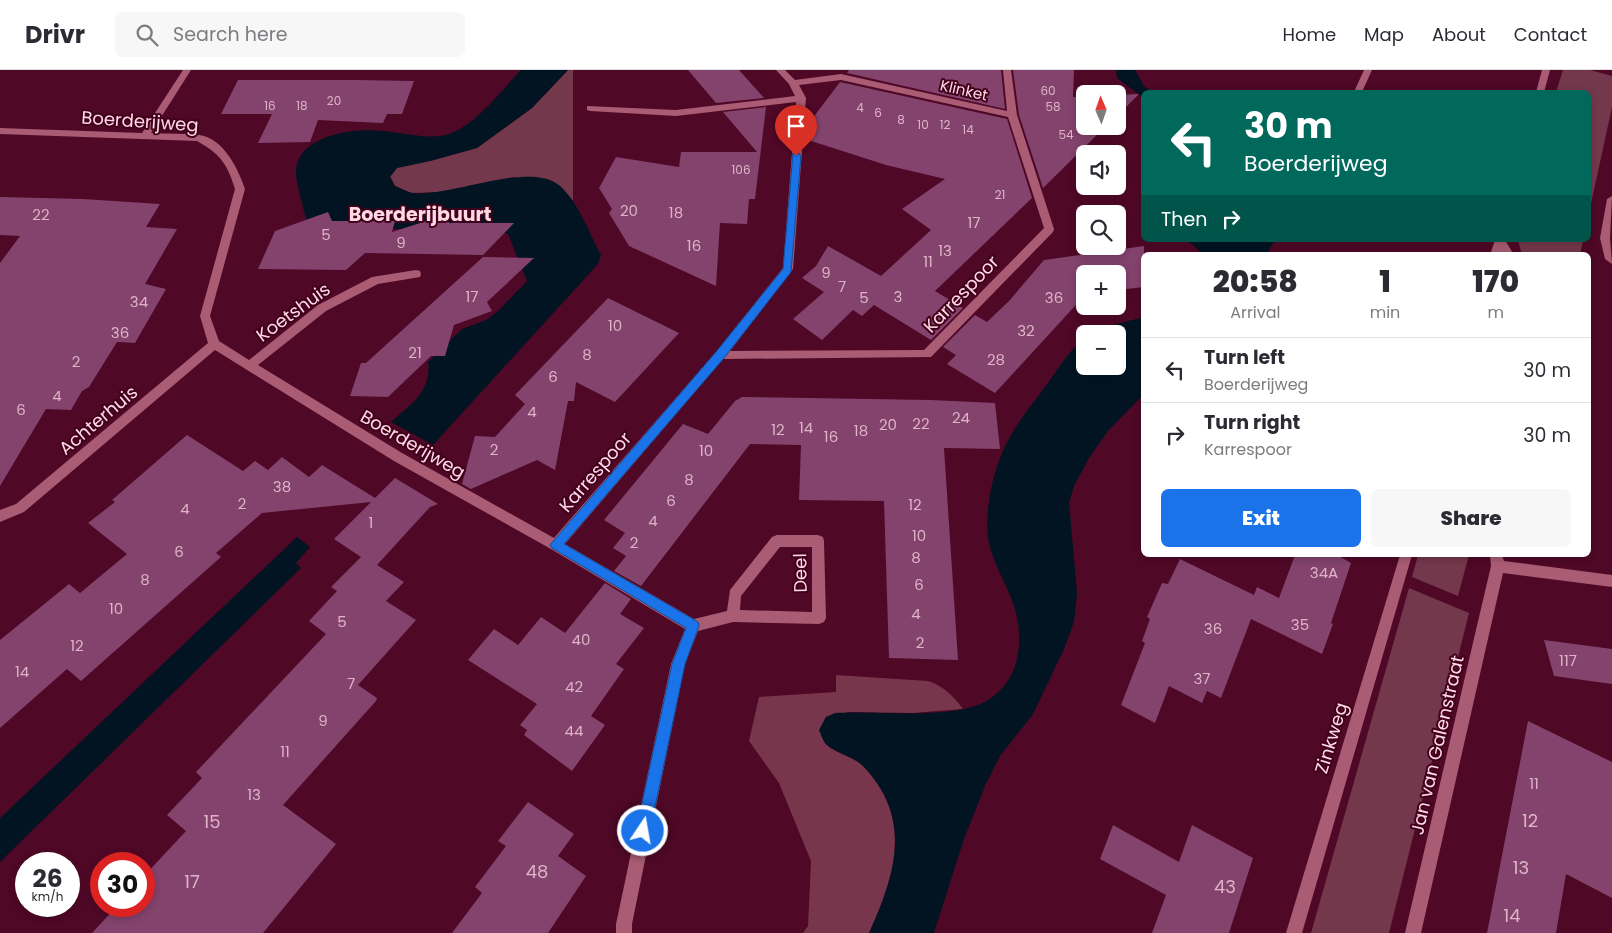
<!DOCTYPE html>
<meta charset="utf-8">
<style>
:root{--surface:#fff;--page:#f7f7f7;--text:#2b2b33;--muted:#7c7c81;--line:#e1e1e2;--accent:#1a73e8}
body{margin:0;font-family:Poppins,sans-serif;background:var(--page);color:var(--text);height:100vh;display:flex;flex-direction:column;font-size:19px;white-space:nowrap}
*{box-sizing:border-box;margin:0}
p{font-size:16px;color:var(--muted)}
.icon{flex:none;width:28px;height:28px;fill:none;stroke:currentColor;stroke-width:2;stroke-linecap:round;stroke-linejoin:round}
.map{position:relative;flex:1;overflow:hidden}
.panel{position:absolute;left:1141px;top:182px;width:450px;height:305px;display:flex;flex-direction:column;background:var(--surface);border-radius:8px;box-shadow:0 2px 8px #0003}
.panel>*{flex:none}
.banner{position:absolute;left:1141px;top:20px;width:450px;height:152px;border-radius:8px;box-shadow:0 2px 8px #0003;background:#00695c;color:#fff;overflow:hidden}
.needle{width:32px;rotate:358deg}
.tools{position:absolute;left:1076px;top:15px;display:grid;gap:10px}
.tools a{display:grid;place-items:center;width:50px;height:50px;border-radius:8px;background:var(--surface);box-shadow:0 2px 8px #0003;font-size:25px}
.speed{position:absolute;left:15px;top:782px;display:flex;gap:10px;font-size:25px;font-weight:700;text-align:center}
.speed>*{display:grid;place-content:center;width:65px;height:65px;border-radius:50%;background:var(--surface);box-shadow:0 2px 8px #0003;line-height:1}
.speed small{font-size:12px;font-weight:400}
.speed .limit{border:8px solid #d22;background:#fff;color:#111}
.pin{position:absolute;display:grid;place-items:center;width:42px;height:42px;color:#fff;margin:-51px -21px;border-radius:50% 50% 50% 0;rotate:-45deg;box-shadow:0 0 5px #0007}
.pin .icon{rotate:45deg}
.me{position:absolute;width:55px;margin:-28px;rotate:12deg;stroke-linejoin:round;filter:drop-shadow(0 0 4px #0008)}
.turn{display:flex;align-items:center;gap:18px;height:105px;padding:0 20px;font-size:22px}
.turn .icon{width:65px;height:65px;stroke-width:2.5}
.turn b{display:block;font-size:35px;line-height:42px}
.then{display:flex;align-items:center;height:48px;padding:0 20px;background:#0003;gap:10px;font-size:19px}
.eta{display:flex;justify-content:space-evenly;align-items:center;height:85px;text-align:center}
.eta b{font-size:30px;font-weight:800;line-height:35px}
.cta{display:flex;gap:10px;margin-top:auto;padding:10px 20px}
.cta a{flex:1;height:58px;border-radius:8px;background:var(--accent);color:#fff;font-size:20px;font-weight:800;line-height:58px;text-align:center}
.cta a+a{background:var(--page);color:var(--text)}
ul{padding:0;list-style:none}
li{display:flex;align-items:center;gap:15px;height:65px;padding:0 20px;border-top:1px solid var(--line)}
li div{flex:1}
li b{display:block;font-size:19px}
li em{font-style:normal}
header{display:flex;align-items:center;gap:30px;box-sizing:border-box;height:70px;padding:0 25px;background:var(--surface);border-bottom:1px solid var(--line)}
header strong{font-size:24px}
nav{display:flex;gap:28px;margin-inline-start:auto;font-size:18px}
.search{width:350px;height:45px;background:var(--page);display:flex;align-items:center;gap:12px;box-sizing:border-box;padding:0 18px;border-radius:8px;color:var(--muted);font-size:19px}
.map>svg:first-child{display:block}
.green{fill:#73384b}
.forest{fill:#77364b}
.water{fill:#021422}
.building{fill:#83436d}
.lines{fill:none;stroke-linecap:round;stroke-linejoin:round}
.minor{fill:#a95c73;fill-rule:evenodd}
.route{fill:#1a73e8;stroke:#114b97}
.labels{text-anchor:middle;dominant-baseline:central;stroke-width:4;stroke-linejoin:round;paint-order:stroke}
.far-number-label{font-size:12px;fill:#dfb4c6}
.far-street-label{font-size:15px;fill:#fedae3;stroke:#43001d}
.number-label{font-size:15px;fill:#dfb4c6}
.street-label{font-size:18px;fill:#fedae3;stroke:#43001d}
.near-number-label{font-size:18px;fill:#dfb4c6}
.neighbourhood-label{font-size:19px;font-weight:bold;fill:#fedae3;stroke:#43001d}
</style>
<header>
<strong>Drivr</strong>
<div class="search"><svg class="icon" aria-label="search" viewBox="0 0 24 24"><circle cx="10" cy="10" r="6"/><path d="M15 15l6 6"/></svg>Search here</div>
<nav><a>Home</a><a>Map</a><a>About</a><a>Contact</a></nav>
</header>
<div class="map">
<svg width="1612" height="863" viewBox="0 0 1612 863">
<rect width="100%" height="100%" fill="#4f0826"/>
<g class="green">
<polygon points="568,0 573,0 573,131 559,115 513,107 441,122 411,123 395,116 390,106 396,98 430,91 477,78 532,38"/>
<polygon points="1563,0 1590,0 1612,6 1612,37 1589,143 1589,22 1556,22"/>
<polygon points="1518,170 1583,170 1580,185 1522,185"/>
<polygon points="1418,485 1469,485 1458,526 1412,507"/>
<polygon points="1409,518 1469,543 1389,863 1311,863"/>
</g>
<path class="forest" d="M836,605L928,611C944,616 953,626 963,639L912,643L849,642L826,647L820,660C821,664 823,671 826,674C834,683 853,686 863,696C913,748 896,804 869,863H803L808,856L811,791L779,713L749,671L759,627L836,622Z"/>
<g class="water">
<path d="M521,0H568L532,38L477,78L430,91L397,98L390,107L395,116C400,118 407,122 413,123C452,127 531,90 560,116C579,133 589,163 601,185L598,194L433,375L391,352C411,334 432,321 428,292L462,259L486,250L498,241L527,211L508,164L445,154L438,163L327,152L310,163C307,150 294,109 296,99C298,84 308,75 322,69C341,61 362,59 382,61C403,62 434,72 454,62C479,51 502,20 521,0Z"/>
<polygon points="1116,0 1135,0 1144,16 1152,22 1144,22 1144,28 1117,8"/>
<polygon points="1187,170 1275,170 1266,185 1204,185"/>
<path d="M1144,247V324L1108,361L1089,388L1075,414L1069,432L1077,523L1074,552L1064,579L1033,644L1000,686L985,716L964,769L934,863H869C896,804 913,748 863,696C853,686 835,683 826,674C823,671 821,664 819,660L826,647L835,643C875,640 954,651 988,630C1018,611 1024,576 1016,543C1010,519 994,497 989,473C983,441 994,394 1010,367C1020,348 1035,331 1047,314C1058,299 1070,279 1085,268V296H1118V264H1090L1109,256Z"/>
<polygon points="297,467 310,477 296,493 301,498 0,792 0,748"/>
</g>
<g class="building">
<polygon points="688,0 739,0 764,28 716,33"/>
<polygon points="849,0 1001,0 1005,39 847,3"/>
<polygon points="1013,0 1074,0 1073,27 1085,27 1085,56 1106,56 1043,118 1019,45"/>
<polygon points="238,10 358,10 414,11 402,44 387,44 383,53 318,50 310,72 258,73 272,44 221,44"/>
<polygon points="840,12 1007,49 1032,128 935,221 963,238 931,270 874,235 862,246 853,240 822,270 793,249 824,222 802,208 816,196 828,176 881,206 931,160 902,139 945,109 886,95 805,69 806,57"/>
<polygon points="1139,24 1118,45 1118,25"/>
<polygon points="766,37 755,129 749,129 747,154 720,153 716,216 629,176 609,143 612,139 599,118 616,87 679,97 681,82 757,82 723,42"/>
<polygon points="0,127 83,129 160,134 146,157 177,159 145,214 166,219 135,273 117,272 89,317 82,321 71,340 46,339 0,416 0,193 20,166 0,165"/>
<polygon points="328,142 332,151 395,151 392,162 445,145 449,153 514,153 483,185 365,183 346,200 258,199 275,161"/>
<polygon points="1144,176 1144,217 1118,220 1118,204 1085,204 1085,225 995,323 947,294 956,285 943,277 975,245 987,252 1009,231 1044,190"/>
<polygon points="483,187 534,188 487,232 492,241 454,255 445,286 431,286 388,327 350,326 361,293 366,293"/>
<polygon points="608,228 679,263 615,332 576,312 574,331 568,331 555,400 537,390 471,419 462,414 475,366 495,367 525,334 515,325"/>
<polygon points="742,327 931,330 995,333 1000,379 944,378 958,590 889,588 884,431 799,430 801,375 750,374 641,516 614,501 626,486 613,478 625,463 604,450 683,354 708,364 735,331"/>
<polygon points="187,365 243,401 255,391 268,400 282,387 309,407 322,395 375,428 395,408 438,434 430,437 377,495 404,512 386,531 416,550 358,615 377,628 376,631 283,735 336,774 263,863 92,863 117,836 144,836 144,806 186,761 167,745 202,708 196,702 326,564 309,551 337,521 331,517 361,487 334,469 371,432 262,443 216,483 221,487 81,611 67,599 0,658 0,570 69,514 80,523 127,484 88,453 115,432 112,430"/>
<polygon points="1295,485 1337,485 1351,493 1331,553 1333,554 1322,584 1251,549 1221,628 1207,621 1202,633 1169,616 1155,653 1121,635 1145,573 1142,571 1150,549 1147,547 1162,513 1168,514 1180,489 1254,525 1257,517 1279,528"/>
<polygon points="605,513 631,529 620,544 644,558 616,594 624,599 591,646 605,655 572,701 524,665 527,660 520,655 537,634 468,590 494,559 518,575 541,547 565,563"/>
<polygon points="1544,570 1612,579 1612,614 1554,606"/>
<polygon points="1528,651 1612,692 1612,828 1566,804 1556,863 1487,863"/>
<polygon points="528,732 574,764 558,786 586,806 548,863 452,863 482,823 475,817 506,776 498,771"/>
<polygon points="1113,755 1179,792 1192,755 1253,788 1229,863 1152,863 1166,825 1100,789"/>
</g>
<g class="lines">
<g class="minor">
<path d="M183,0H191L151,63C167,64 183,63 199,65C223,68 238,98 245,119L210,246L219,271L249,290L318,235L372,207L416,200L420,201L421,204L420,207L378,214L326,241L258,295L402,383L554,468L716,282L783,198L796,32L676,46L590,41L587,40V36L676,40L795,26L789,14L776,0H785L795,10L841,4L1007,41L1003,0H1011L1017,45L1054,159L1053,162L931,287L723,289L565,474L694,549L727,541L730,520L772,467L777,465H818L823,467L824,471L826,548L824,552L819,554L733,552L698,561L685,594L632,854V863H616V854L671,594L685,559L551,479L394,391L215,280L24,442L0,452V440L16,434L208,273L200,246L235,119C227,93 220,84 197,71L0,64V58L142,63ZM841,10L1008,47L1044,158L924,280L730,281L793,199L806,28L799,15ZM780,477H812V542L740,540L741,526Z"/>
<polygon points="1364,0 1372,0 1362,22 1354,22"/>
<polygon points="1542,0 1550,0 1544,22 1536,22"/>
<polygon points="1612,126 1610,168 1612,194 1605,189 1600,168 1607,129"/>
<polygon points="1495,170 1505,170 1514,185 1504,185 1501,182 1500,185 1490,185"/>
<polygon points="1400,485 1412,485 1302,863 1286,863"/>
<polygon points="1490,485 1502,485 1504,491 1612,505 1612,517 1503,503 1421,863 1405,863 1491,496"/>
</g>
</g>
<polygon class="route" points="793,83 799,83 801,86 791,202 724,288 564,474 698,552 699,556 685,594 650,761 648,766 643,768 638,766 636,761 672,594 686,558 552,478 550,475 716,282 783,199"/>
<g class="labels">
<g class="far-number-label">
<text x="1048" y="20">60</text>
<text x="334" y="30">20</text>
<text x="270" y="35">16</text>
<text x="302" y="35">18</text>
<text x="1053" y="36">58</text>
<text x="860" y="37">4</text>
<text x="878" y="42">6</text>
<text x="901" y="49">8</text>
<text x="923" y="54">10</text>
<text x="945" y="54">12</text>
<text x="968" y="59">14</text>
<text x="1066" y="64">54</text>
<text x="741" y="99">106</text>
<text x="1000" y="124">21</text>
</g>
<g class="far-street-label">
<text transform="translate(964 20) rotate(13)">Klinket</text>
</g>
<g class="number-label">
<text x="629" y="140">20</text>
<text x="676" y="142">18</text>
<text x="41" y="144">22</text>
<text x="974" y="152">17</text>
<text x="326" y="164">5</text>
<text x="401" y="172">9</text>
<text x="694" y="175">16</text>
<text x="945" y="180">13</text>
<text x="928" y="191">11</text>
<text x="826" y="202">9</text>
<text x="842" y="216">7</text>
<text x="472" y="226">17</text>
<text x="898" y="226">3</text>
<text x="864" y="227">5</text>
<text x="1054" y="227">36</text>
<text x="139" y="231">34</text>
<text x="615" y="255">10</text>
<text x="1026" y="260">32</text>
<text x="120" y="262">36</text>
<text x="415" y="282">21</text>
<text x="587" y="284">8</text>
<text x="996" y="289">28</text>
<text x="76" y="291">2</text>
<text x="553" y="306">6</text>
<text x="57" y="325">4</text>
<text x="21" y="339">6</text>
<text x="532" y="341">4</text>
<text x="961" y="347">24</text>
<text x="921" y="353">22</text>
<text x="888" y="354">20</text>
<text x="806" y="357">14</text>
<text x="778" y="359">12</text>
<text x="861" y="360">18</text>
<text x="831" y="366">16</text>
<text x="494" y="379">2</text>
<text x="706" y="380">10</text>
<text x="689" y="409">8</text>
<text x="282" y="416">38</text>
<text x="671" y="430">6</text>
<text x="242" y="433">2</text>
<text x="915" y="434">12</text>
<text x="185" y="438">4</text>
<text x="653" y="450">4</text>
<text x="371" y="452">1</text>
<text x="919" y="465">10</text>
<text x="634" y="472">2</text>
<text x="179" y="481">6</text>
<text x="916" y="487">8</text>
<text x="1324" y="502">34A</text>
<text x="145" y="509">8</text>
<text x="919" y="514">6</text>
<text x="116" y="538">10</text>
<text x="916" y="543">4</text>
<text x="342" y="551">5</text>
<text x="1300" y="554">35</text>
<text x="1213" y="558">36</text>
<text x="581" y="569">40</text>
<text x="920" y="572">2</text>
<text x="77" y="575">12</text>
<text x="1568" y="590">117</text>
<text x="22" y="601">14</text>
<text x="1202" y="608">37</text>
<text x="351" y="613">7</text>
<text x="574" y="616">42</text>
<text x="323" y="650">9</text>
<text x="574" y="660">44</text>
<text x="285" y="681">11</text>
<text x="1534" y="713">11</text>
<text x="254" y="724">13</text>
</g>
<g class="street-label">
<text transform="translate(140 51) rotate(4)">Boerderijweg</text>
<text transform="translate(961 224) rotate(-46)">Karrespoor</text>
<text transform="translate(293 242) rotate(-36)">Koetshuis</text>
<text transform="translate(98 350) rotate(-40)">Achterhuis</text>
<text transform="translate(413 374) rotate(30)">Boerderijweg</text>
<text transform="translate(595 402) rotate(-49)">Karrespoor</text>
<text transform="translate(800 503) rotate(-91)">Deel</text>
<text transform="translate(1331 668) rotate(-73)">Zinkweg</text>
<text transform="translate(1437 675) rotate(-77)">Jan van Galenstraat</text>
</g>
<g class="near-number-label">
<text x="1530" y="750">12</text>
<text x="212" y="751">15</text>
<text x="1521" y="797">13</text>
<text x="537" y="801">48</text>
<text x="192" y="811">17</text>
<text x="1225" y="816">43</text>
<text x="1512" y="845">14</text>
</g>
<g class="neighbourhood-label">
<text x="420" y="144">Boerderijbuurt</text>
</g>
</g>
</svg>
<div class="tools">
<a><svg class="needle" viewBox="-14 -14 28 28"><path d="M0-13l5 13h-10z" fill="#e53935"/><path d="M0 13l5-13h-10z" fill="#7c7c81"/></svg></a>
<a><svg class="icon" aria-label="sound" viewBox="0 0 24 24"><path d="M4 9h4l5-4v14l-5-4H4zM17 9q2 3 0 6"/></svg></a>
<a><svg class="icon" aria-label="search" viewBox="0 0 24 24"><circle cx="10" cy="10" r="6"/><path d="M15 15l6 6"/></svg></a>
<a>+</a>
<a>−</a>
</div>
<div class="speed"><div>26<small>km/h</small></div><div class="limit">30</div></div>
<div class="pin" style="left:796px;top:86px;background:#d93025"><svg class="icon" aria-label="arrive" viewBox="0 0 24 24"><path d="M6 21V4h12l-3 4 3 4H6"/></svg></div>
<svg class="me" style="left:643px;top:761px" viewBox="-20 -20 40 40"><circle r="17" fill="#1a73e8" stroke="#fff" stroke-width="3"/><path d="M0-11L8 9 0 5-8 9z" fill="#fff"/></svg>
<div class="banner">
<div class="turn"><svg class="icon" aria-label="left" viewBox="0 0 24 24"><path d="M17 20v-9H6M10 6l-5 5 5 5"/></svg><div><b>30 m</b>Boerderijweg</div></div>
<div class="then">Then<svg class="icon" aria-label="right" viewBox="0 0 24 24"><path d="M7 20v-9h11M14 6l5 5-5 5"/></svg></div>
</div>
<section class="panel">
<div class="eta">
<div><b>20:58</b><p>Arrival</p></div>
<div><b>1</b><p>min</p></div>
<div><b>170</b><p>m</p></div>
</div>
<ul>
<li><svg class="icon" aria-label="left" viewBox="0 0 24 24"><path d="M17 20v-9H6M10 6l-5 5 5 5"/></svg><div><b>Turn left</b><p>Boerderijweg</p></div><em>30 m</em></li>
<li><svg class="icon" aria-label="right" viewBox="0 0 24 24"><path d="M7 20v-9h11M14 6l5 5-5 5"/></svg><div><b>Turn right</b><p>Karrespoor</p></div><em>30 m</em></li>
</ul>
<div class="cta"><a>Exit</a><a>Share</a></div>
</section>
</div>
